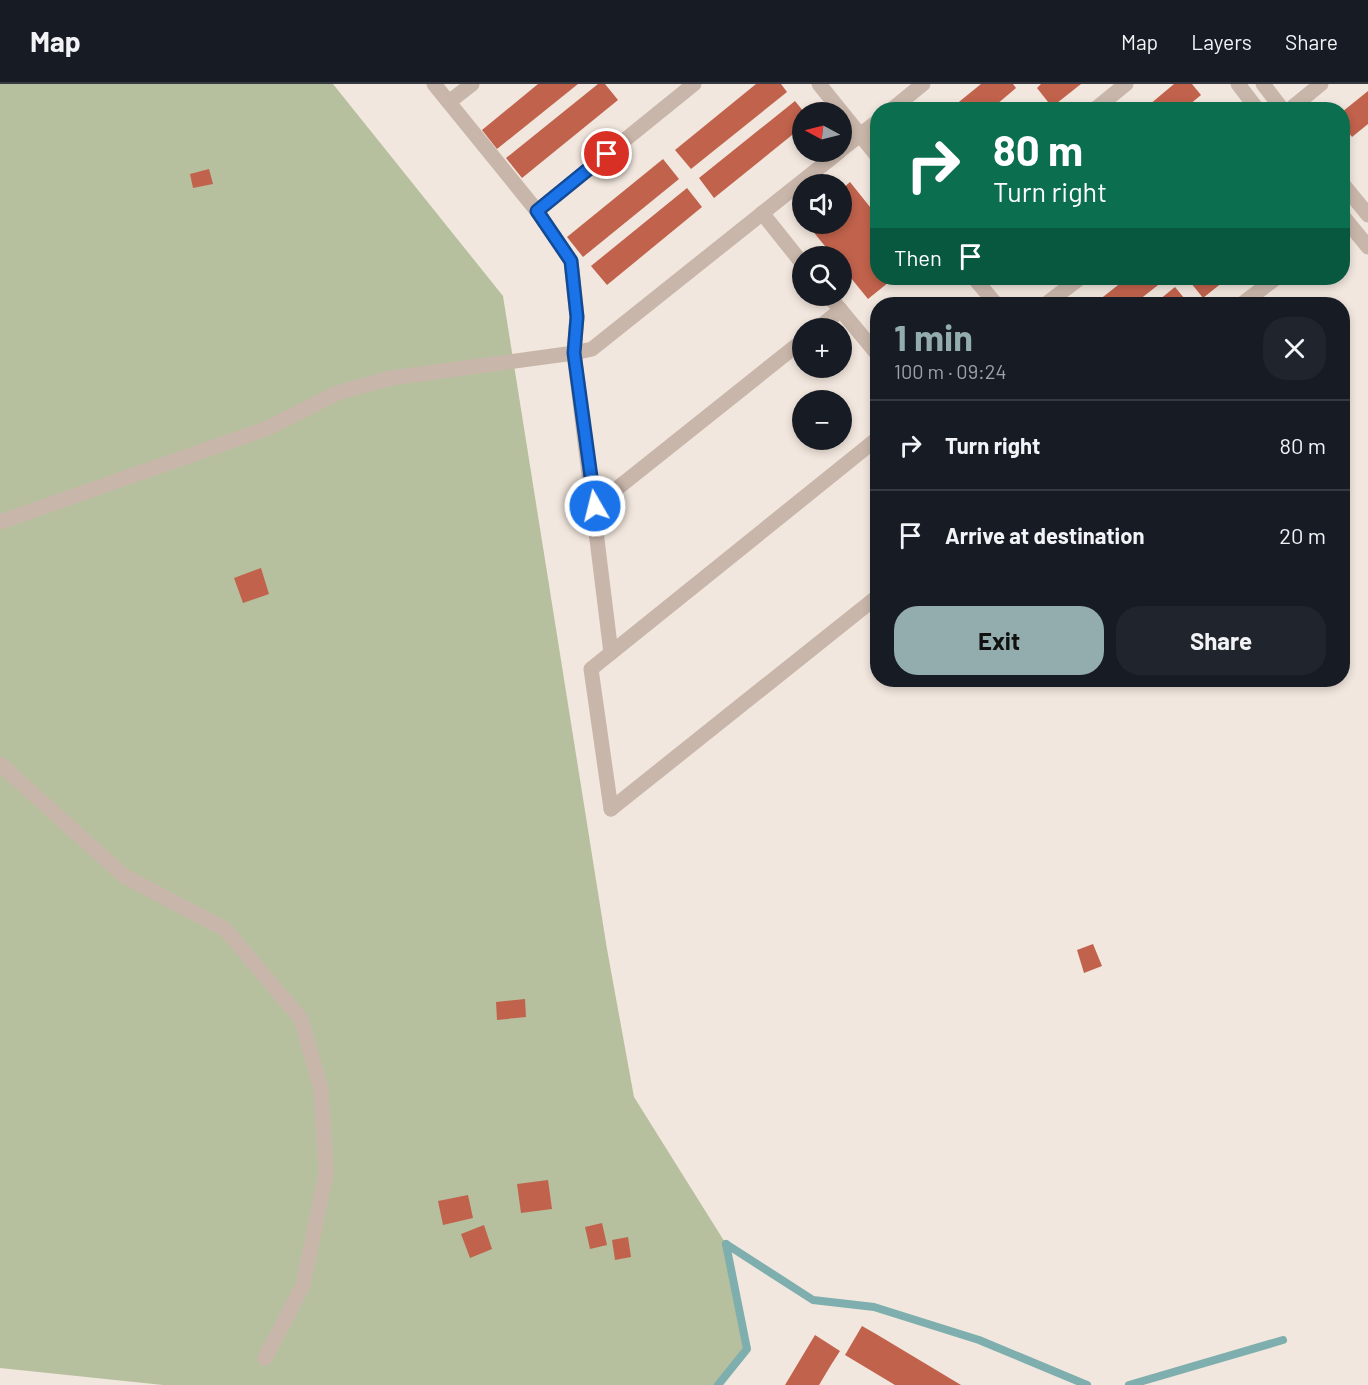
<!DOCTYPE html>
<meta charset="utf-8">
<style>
:root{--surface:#171b24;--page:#20242c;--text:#f1f3f6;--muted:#9ea1a6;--line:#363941;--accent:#93adae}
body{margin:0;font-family:Barlow,sans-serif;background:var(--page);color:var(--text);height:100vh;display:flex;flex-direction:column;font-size:22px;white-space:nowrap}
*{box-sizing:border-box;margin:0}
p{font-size:20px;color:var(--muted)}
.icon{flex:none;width:33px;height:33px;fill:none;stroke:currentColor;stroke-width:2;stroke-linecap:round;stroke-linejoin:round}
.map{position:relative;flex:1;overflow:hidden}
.panel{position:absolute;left:870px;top:213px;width:480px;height:390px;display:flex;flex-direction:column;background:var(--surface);border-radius:24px;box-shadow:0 3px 9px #0003}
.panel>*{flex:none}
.banner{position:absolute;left:870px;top:18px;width:480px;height:183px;border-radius:24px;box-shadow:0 3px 9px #0003;background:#0b6e4f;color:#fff;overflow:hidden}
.needle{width:39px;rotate:277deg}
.tools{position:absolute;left:792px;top:18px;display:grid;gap:12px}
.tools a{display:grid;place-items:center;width:60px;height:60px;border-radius:50%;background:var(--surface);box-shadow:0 3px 9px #0003;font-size:30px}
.pin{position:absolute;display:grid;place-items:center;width:51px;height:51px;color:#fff;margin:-26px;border:3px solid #fff;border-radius:50%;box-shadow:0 2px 6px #0007}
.me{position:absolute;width:66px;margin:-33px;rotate:352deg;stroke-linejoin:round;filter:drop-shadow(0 0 4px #0008)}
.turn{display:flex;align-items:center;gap:21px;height:126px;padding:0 24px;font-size:27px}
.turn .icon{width:78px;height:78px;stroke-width:2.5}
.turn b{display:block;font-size:42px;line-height:51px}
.then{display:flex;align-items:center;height:57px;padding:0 24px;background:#0003;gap:12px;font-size:22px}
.round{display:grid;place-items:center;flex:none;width:63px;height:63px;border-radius:24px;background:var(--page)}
.head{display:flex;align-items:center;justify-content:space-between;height:102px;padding:0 24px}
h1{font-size:36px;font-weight:700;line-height:45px;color:var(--accent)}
.button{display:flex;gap:12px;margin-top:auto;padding:12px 24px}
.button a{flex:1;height:69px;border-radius:24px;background:var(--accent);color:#111;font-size:24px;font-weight:700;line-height:69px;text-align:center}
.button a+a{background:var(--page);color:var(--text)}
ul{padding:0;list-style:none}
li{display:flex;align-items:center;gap:18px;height:90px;padding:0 24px;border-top:2px solid var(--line)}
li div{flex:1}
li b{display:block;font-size:22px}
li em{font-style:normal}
header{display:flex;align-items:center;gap:36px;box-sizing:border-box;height:84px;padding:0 30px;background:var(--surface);border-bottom:2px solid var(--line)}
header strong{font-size:28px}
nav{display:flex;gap:33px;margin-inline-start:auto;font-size:21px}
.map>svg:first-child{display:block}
.green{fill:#b7c09e}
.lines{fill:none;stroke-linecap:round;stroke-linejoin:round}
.stream{stroke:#7eaead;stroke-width:8}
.building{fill:#c1624c}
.street{stroke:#c9b6aa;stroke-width:15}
.route-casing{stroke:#114b97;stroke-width:15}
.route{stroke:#1a73e8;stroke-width:10}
</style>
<header>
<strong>Map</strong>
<nav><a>Map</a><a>Layers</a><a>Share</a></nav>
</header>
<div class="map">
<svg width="1368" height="1301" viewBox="0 0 1368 1301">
<rect width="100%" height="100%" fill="#f2e7de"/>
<polygon class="green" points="0,0 333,0 503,212 607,865 634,1013 726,1160 747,1265 716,1301 163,1301 0,1284"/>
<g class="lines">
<g class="stream">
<polyline points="726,1160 813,1216 874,1223 979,1256 1087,1301"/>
<polyline points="718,1301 747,1265 726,1160"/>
<polyline points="1129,1301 1283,1256"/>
</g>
</g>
<g class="building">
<polygon points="538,0 578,0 497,65 482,46"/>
<polygon points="598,0 605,0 618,16 522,94 506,74"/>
<polygon points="756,0 781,0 787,8 691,85 675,66"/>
<polygon points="981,0 1013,0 1016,4 990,26 949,26"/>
<polygon points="1041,0 1081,0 1052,23 1037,4"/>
<polygon points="1174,0 1192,0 1201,11 1183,26 1143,26"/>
<polygon points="1368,7 1368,40 1352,53 1342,40 1342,28"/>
<polygon points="795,17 804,28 802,28 802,43 714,114 699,94"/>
<polygon points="663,75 679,95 583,173 567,153"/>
<polygon points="209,85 213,100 193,104 190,90"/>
<polygon points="850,98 878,133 878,194 894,194 868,215 842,183 842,172 833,172 807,140 842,140 842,105"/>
<polygon points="687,104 702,123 607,201 591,182"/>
<polygon points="1127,194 1167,194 1134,220 1094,220"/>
<polygon points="1187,194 1228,194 1203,214"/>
<polygon points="1175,203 1189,220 1154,220"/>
<polygon points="261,484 269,510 243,519 234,494"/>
<polygon points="1093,860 1102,882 1084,889 1077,866"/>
<polygon points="525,915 526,933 497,936 496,918"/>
<polygon points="548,1096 552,1125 521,1129 517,1100"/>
<polygon points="468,1111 473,1134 443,1141 438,1117"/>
<polygon points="602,1139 607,1161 590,1165 585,1143"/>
<polygon points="484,1141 492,1165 470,1174 461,1150"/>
<polygon points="628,1153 631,1173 615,1176 612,1156"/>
<polygon points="862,1242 876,1250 961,1301 895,1301 845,1271"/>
<polygon points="815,1251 840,1267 831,1281 819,1301 785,1301"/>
</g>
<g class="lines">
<g class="street">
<polyline points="434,0 537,127 571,177 577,233 574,269 611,569"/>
<polyline points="819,0 878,73"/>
<polyline points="1238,0 1258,26"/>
<polyline points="1263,0 1283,26"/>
<polyline points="449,18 472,0"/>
<polyline points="891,26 923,0"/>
<polyline points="1094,26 1126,0"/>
<polyline points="1289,26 1321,0"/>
<polyline points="842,65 878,37"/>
<polyline points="1342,99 1368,131"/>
<polyline points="537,127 694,0"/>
<polyline points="762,129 802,179"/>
<polyline points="1342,131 1368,163"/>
<polyline points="974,194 996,220"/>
<polyline points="829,212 878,271"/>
<polyline points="1046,220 1080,194"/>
<polyline points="1242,220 1276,194"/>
<polyline points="818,244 841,226"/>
<polyline points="595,422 802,257"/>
<polyline points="0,438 268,344 337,309 391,294 574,269 592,265 839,68"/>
<polyline points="0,680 124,792 225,845 301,935 321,1005 326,1089 303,1201 265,1274"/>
<polyline points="611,725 591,585 878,354"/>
<polyline points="611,725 878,512"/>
</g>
</g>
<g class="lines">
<g class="route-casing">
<polyline id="route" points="595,422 574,269 577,233 571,177 537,127 607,70"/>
</g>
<use href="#route" class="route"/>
</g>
</svg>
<div class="tools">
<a><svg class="needle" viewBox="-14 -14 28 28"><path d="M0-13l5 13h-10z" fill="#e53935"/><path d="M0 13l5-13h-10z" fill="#9ea1a6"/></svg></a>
<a><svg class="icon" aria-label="sound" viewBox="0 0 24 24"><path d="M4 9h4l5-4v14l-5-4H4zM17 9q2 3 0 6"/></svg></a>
<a><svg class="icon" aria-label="search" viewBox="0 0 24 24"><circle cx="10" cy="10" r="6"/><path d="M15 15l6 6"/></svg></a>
<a>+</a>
<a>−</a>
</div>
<div class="pin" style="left:607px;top:70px;background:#d93025"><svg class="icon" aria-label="arrive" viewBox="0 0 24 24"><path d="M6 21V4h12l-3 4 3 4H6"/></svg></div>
<svg class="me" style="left:595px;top:422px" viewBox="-20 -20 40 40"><circle r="17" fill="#1a73e8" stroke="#fff" stroke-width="3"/><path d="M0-11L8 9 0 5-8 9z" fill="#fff"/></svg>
<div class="banner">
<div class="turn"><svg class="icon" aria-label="right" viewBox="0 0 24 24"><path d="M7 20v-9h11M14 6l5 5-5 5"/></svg><div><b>80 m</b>Turn right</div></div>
<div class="then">Then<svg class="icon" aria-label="arrive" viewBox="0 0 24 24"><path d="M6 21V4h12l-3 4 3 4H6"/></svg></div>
</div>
<section class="panel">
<div class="head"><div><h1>1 min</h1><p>100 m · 09:24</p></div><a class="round"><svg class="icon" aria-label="close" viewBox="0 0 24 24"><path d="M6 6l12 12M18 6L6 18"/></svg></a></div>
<ul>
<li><svg class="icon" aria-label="right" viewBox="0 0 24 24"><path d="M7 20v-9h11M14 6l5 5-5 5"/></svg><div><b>Turn right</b></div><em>80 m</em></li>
<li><svg class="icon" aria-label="arrive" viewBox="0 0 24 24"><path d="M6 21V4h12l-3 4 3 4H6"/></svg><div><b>Arrive at destination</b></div><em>20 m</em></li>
</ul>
<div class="button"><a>Exit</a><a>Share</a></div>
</section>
</div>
